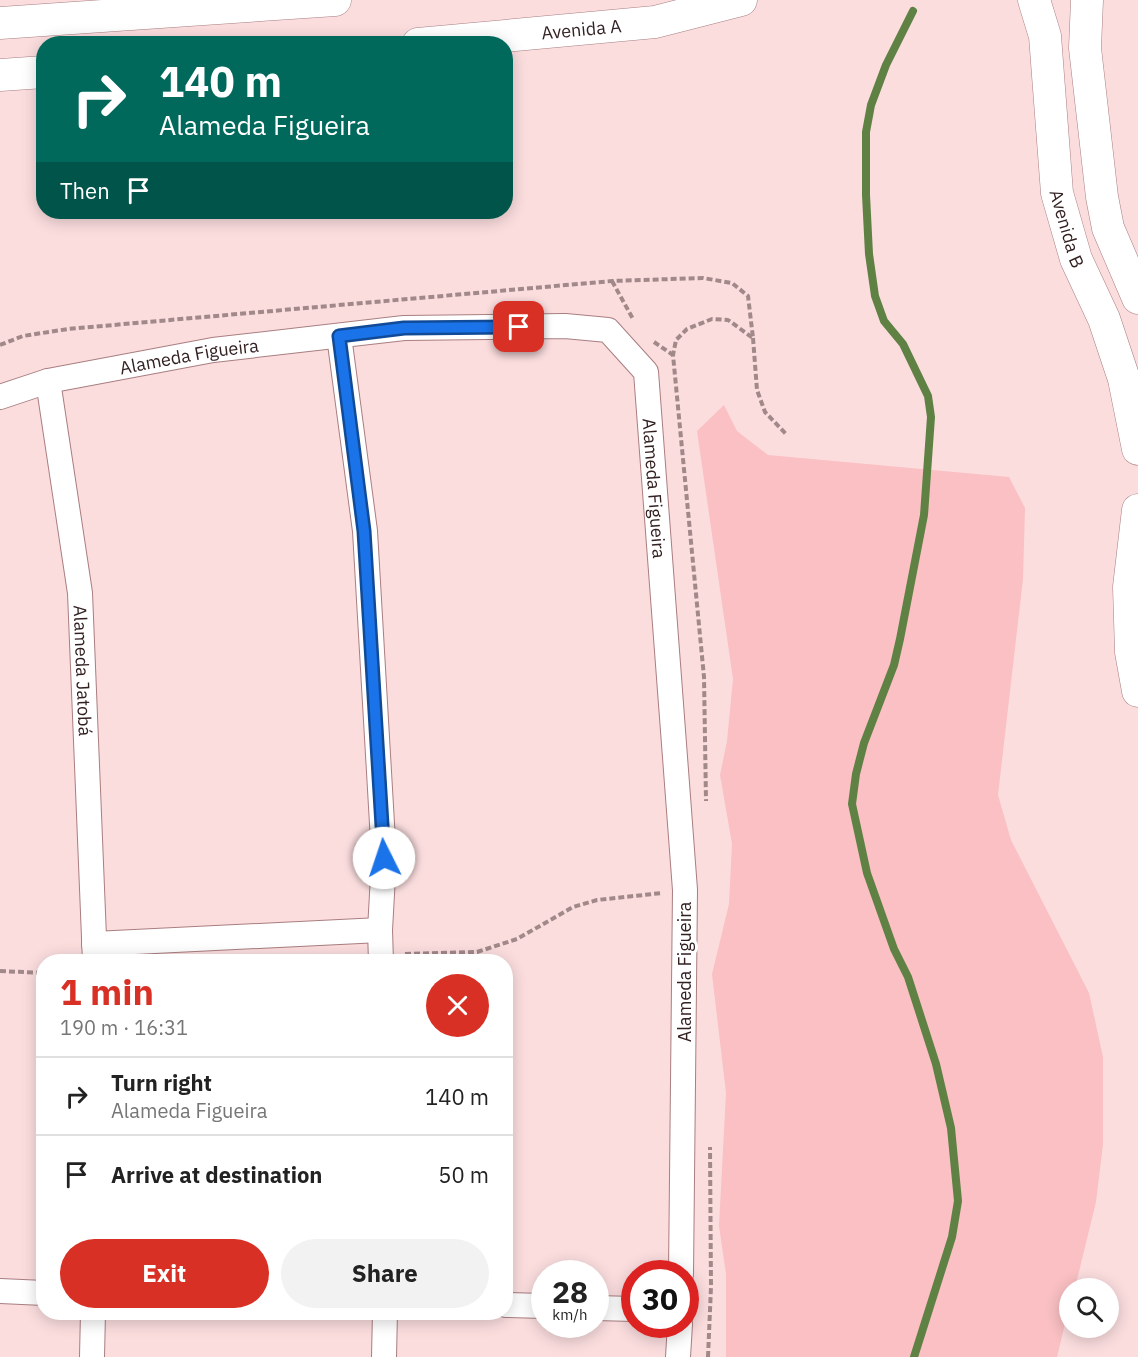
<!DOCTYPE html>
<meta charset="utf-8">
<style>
:root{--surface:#fff;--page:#f2f2f2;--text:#222;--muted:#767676;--line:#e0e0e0;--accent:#d93025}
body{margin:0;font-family:"IBM Plex Sans",sans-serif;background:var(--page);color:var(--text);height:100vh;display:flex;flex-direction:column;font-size:22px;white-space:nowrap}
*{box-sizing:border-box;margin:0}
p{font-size:20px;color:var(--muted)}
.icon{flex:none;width:33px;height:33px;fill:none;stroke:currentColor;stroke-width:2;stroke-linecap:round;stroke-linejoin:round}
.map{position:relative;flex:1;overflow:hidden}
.sheet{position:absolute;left:36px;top:954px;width:477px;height:366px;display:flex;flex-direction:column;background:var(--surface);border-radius:24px;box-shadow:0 3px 15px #0003}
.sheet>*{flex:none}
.top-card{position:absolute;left:36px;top:36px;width:477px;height:183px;border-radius:24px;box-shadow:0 3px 15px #0003;background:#00695c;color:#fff;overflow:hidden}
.buttons{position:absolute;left:1059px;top:1278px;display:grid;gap:12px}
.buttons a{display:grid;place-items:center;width:60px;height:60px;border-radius:50%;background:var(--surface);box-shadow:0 3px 15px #0003;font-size:30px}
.speed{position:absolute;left:531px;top:1260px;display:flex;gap:12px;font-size:30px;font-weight:700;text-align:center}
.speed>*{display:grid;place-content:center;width:78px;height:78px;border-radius:50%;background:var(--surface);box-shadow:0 3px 15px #0003;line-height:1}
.speed small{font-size:15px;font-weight:400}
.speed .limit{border:9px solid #d22;background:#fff;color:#111}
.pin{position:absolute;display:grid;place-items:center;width:51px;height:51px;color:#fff;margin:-26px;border-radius:12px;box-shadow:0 3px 9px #0006}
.me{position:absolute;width:66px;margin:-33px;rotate:356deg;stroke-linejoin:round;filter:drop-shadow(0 0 4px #0008)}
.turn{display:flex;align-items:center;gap:21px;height:126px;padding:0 24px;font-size:27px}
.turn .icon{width:78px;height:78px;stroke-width:2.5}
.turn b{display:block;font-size:42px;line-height:51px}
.then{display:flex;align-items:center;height:57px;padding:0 24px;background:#0003;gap:12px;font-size:22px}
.round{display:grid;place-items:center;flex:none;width:63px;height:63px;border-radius:32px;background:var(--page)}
.overview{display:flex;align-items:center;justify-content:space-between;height:102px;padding:0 24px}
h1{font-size:36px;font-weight:700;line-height:45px;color:var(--accent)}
.button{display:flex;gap:12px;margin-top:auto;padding:12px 24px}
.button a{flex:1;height:69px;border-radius:36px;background:var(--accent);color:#fff;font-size:24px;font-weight:700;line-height:69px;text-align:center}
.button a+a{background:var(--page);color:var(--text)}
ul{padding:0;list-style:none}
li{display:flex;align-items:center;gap:18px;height:78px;padding:0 24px;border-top:2px solid var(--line)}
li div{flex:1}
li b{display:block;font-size:22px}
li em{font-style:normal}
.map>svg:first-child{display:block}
.green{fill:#fac0c3}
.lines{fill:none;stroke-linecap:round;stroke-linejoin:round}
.stream{stroke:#5f8144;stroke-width:8}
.minor-casing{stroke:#a97e80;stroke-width:26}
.tertiary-casing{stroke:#a97e80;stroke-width:33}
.path{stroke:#a1898a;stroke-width:4;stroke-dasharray:6 3;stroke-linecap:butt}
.minor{stroke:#fff;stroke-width:24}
.tertiary{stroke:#fff;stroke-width:32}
.route-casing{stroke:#114b97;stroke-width:15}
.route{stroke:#1a73e8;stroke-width:10}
.labels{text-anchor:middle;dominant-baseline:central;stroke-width:6;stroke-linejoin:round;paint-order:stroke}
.street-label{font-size:18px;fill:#332122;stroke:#fff}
</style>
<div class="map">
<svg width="1138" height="1357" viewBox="0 0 1138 1357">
<rect width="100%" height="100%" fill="#fbddde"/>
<polygon class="green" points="724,405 737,431 768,455 1009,477 1025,508 1023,579 998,795 1011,840 1089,993 1103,1057 1103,1144 1096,1202 1075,1288 1070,1288 1069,1307 1057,1357 726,1357 726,1274 719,1226 726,1093 712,974 729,904 732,844 720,775 727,741 733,679 697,431"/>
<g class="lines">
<polyline class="stream" points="913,11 886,65 871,105 866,132 866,195 869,254 875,296 884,321 903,344 928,396 931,417 924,515 900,639 894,665 864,743 856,774 852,804 867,873 894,949 908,977 936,1064 951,1128 958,1201 952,1237 914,1357"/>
<g class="minor-casing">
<g id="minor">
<polyline points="339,336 365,531 384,858 380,930 381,962"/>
<path id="s1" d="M48,381L80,593L95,962"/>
<path id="s2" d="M0,397L48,381L213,350L404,328L565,326L608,330L646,372L685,890L681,1274"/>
<polyline points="94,944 380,930"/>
<polyline points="0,1291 44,1293"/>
<polyline points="506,1305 544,1306"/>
<polyline points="596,1308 634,1309"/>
<polyline points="92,1357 93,1312"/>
<polyline points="384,1357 385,1312"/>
<polyline points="678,1357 680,1324"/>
</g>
</g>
<g class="tertiary-casing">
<g id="tertiary">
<path id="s3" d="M1034,0L1045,36L1057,193L1076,259L1104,319L1124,379L1138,449"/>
<polyline points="1087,0 1085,48 1102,197 1108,228 1138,298"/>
<polyline points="0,23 335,0"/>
<path id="s4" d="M418,44L655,22L741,0"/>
<polyline points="0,75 44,72"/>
<polyline points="1138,510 1129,587 1131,652 1138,691"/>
</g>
</g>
<g class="path">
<polyline points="612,281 633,319"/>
<polyline points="753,338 757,390 765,412 786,434"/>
<polyline points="654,342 673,355"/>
<polyline points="0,345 23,336 68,329 612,281 703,278 732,283 748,296 753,338 728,320 712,319 687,329 676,340 673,355 704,677 706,801"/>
<polyline points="405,954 477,952 517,939 573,907 597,900 662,893"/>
<polyline points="0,971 44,973"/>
<polyline points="708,1357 711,1287 710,1147"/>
</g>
<use href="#minor" class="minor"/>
<use href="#tertiary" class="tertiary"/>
</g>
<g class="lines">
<g class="route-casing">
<polyline id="route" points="384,858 364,531 339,336 404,328 519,327"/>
</g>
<use href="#route" class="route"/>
</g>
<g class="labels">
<g class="street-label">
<text stroke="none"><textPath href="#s4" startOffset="164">Avenida A</textPath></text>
<text stroke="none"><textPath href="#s3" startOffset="232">Avenida B</textPath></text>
<text stroke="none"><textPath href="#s2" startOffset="194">Alameda Figueira</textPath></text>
<text stroke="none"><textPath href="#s2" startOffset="788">Alameda Figueira</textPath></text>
<text stroke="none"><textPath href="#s1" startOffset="292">Alameda Jatobá</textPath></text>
<text transform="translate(684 972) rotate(-90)">Alameda Figueira</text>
</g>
</g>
</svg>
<div class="buttons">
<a><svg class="icon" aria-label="search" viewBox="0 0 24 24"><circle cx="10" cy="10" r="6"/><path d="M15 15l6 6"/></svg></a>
</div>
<div class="speed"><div>28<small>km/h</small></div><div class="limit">30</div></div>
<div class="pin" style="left:519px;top:327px;background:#d93025"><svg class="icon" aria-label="arrive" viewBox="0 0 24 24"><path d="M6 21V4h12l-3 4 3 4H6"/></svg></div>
<svg class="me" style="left:384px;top:858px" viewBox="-20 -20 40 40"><circle r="19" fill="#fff"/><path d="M0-13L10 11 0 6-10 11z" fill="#1a73e8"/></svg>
<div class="top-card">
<div class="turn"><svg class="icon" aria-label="right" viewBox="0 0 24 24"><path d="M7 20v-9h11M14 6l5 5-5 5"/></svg><div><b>140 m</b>Alameda Figueira</div></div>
<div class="then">Then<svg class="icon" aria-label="arrive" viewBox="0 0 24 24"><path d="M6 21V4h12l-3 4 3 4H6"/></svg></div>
</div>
<section class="sheet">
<div class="overview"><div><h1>1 min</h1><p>190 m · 16:31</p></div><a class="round" style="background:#d93025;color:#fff"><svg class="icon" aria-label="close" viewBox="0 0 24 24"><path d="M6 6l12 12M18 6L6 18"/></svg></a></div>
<ul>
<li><svg class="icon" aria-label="right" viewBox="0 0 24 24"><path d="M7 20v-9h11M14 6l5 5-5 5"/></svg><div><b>Turn right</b><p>Alameda Figueira</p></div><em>140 m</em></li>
<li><svg class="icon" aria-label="arrive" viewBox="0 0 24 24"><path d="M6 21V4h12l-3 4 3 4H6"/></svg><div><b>Arrive at destination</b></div><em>50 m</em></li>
</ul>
<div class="button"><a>Exit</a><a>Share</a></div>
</section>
</div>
